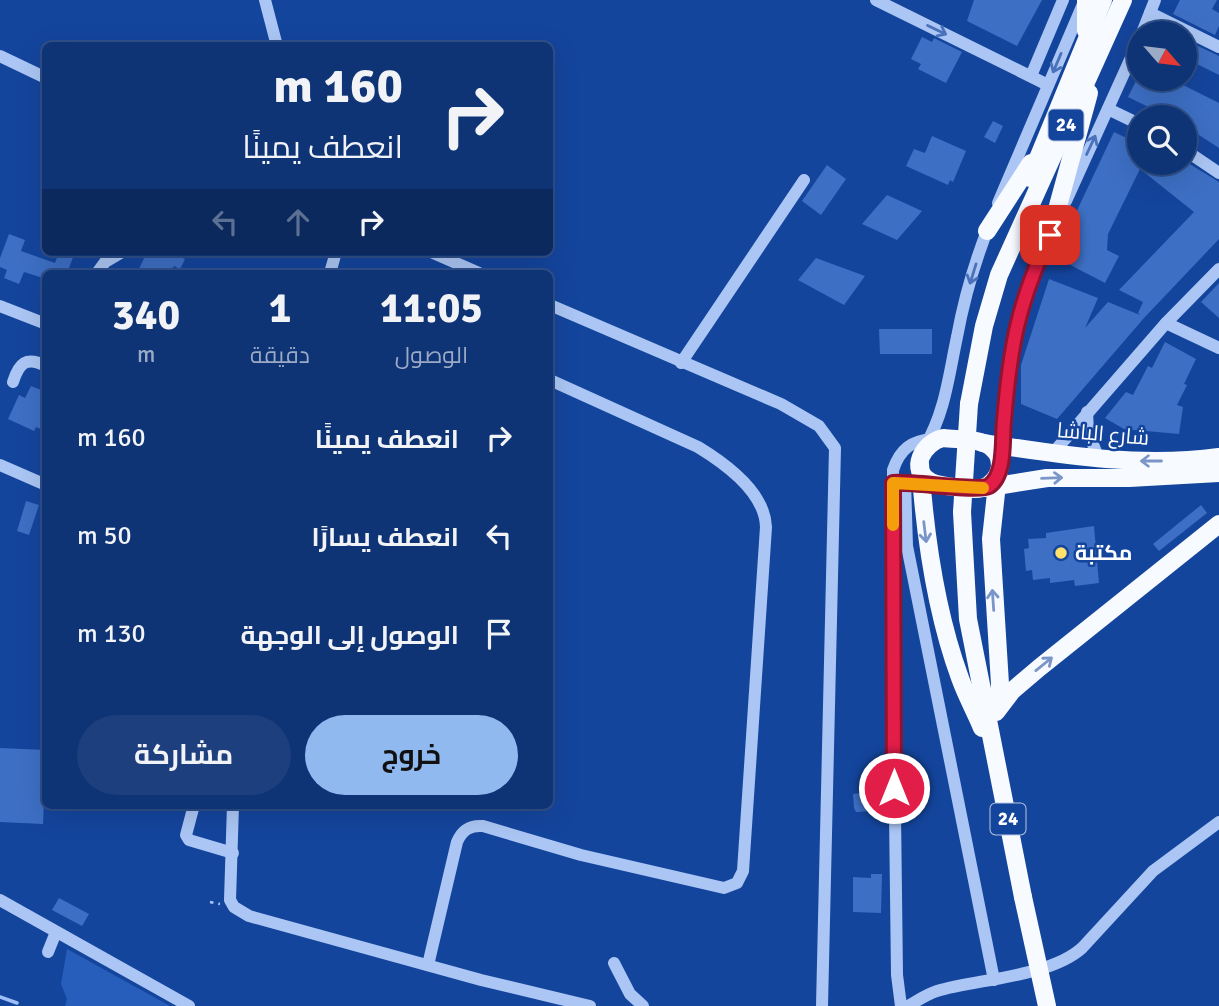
<!DOCTYPE html>
<html lang="ar">
<meta charset="utf-8">
<style>
:root{--surface:#0f3476;--page:#1d3f7e;--text:#f1f3f6;--muted:#9baac5;--line:#2f4f88;--accent:#90b9f0}
body{margin:0;font-family:Signika,Cairo,sans-serif;background:var(--page);color:var(--text);direction:rtl;height:100vh;display:flex;flex-direction:column;font-size:26px;white-space:nowrap}
*{box-sizing:border-box;margin:0}
p{font-size:23px;color:var(--muted)}
.icon{flex:none;width:38px;height:38px;fill:none;stroke:currentColor;stroke-width:2;stroke-linecap:round;stroke-linejoin:round}
.map{position:relative;flex:1;overflow:hidden;direction:ltr}
.panel{position:absolute;left:42px;top:270px;width:511px;height:539px;display:flex;flex-direction:column;background:var(--surface);border-radius:10px;box-shadow:0 7px 28px #0002,0 0 0 2px var(--line);direction:rtl}
.panel>*{flex:none}
.banner{position:absolute;left:42px;top:42px;width:511px;height:214px;border-radius:10px;box-shadow:0 7px 28px #0002,0 0 0 2px var(--line);direction:rtl;background:#0f3476;color:var(--text);overflow:hidden}
.needle{width:46px;rotate:118deg}
.tools{position:absolute;left:1127px;top:21px;display:grid;gap:14px}
.tools a{display:grid;place-items:center;width:70px;height:70px;border-radius:50%;background:var(--surface);box-shadow:0 7px 28px #0002,0 0 0 2px var(--line);font-size:35px}
.pin{position:absolute;display:grid;place-items:center;width:60px;height:60px;color:#fff;margin:-30px;border-radius:14px;box-shadow:0 4px 10px #0006}
.me{position:absolute;width:77px;margin:-38px;rotate:0deg;stroke-linejoin:round;filter:drop-shadow(0 0 5px #0008)}
.turn{display:flex;align-items:center;gap:24px;height:147px;padding:0 35px;font-size:32px}
.turn .icon{width:91px;height:91px;stroke-width:2.5}
.turn b{display:block;font-size:49px;line-height:60px}
.lanes{display:flex;align-items:center;height:66px;padding:0 35px;background:#0003;justify-content:center;gap:35px;direction:ltr}
.lanes .off{opacity:.35}
.eta{display:flex;justify-content:space-evenly;align-items:center;height:119px;text-align:center}
.eta b{font-size:42px;font-weight:700;line-height:49px}
.button{display:flex;gap:14px;margin-top:auto;padding:14px 35px}
.button a{flex:1;height:80px;border-radius:42px;background:var(--accent);color:#111;font-size:28px;font-weight:700;line-height:80px;text-align:center}
.button a+a{background:var(--page);color:var(--text)}
ul{padding:0;list-style:none}
li{display:flex;align-items:center;gap:21px;height:98px;padding:0 35px}
li div{flex:1}
li b{display:block;font-size:26px}
li em{font-style:normal}
.map>svg:first-child{display:block}
.green{fill:#275ebb}
.lines{fill:none;stroke-linecap:round;stroke-linejoin:round}
.stream{stroke:#9dbff6;stroke-width:3.5}
.building{fill:#3d6fc4}
.minor-tunnel{stroke:#3761ac;stroke-width:12;stroke-dasharray:12 6;stroke-linecap:butt}
.path{stroke:#abc6f4;stroke-width:2.5;stroke-dasharray:3.5 5;stroke-linecap:butt}
.minor{stroke:#abc6f4;stroke-width:12}
.major{stroke:#f7faff;stroke-width:18}
.major-bridge{stroke:#f7faff;stroke-width:18}
.oneway{stroke:#4972bb}
.oneway2{stroke:#7a96c9}
.route-casing{stroke:#92132f;stroke-width:18}
.route{stroke:#e11d48;stroke-width:12}
.slow{stroke:#f59e0b;stroke-width:12}
.poi-dot{fill:#ffe06d;stroke:#14459d;stroke-width:2.5}
.labels{text-anchor:middle;dominant-baseline:central;stroke-width:5;stroke-linejoin:round;paint-order:stroke}
.shield{fill:#14459d;stroke:#b8c7e2;stroke-width:2}
.shield-label{font-size:19px;font-weight:bold;fill:#fff}
.street-label{font-size:21px;fill:#fff;stroke:#14459d}
.poi-label{font-size:21px;font-weight:bold;fill:#fff;stroke:#14459d;text-anchor:start}
</style>
<div class="map">
<svg width="1219" height="1006" viewBox="0 0 1219 1006">
<rect width="100%" height="100%" fill="#14459d"/>
<polygon class="green" points="67,949 170,1006 65,1006 67,999 61,984"/>
<g class="lines">
<polyline class="stream" points="0,997 17,1003"/>
</g>
<g class="building">
<polygon points="974,0 1042,0 1017,46 967,21"/>
<polygon points="1180,0 1217,0 1212,9 1219,13 1219,26 1215,35 1173,14"/>
<polygon points="922,37 932,42 934,38 962,52 946,83 918,69 921,64 911,59"/>
<polygon points="1185,40 1219,56 1219,75 1185,58"/>
<polygon points="1137,79 1181,79 1179,83 1219,103 1219,148 1185,126 1185,117 1169,117 1128,97"/>
<polygon points="993,121 1003,126 995,143 984,137"/>
<polygon points="1114,132 1139,144 1139,163 1188,163 1219,182 1219,239 1144,318 1057,419 1021,404 1021,365 1049,279 1098,298 1085,328 1108,302 1140,315 1138,313 1143,302 1119,290 1194,212 1140,169 1108,234 1107,250 1119,256 1105,283 1055,257"/>
<polygon points="932,136 966,151 953,182 950,180 948,185 906,166 914,149 925,153"/>
<polygon points="827,165 846,179 821,215 802,201"/>
<polygon points="887,195 922,211 897,240 862,224"/>
<polygon points="9,234 25,240 21,251 55,263 59,252 75,252 69,268 79,273 46,273 46,279 24,272 19,284 4,278 7,270 0,267 0,258"/>
<polygon points="147,252 180,252 178,256 185,259 180,269 174,266 170,273 137,273"/>
<polygon points="816,258 865,276 844,305 798,280"/>
<polygon points="1219,283 1219,318 1201,302"/>
<polygon points="879,329 932,329 932,354 880,354"/>
<polygon points="1165,342 1196,359 1184,384 1187,385 1177,405 1183,407 1179,434 1124,429 1105,418 1126,392 1133,395 1148,366 1152,368"/>
<polygon points="31,386 46,392 46,431 36,427 34,431 8,419 19,395 25,398"/>
<polygon points="26,501 39,505 29,535 17,531"/>
<polygon points="1201,505 1207,513 1159,551 1153,544"/>
<polygon points="1094,526 1099,583 1075,586 1074,580 1050,583 1050,578 1033,580 1032,570 1026,571 1024,549 1029,548 1028,539 1046,538 1046,533"/>
<polygon points="0,748 46,750 43,824 0,822"/>
<polygon points="903,787 916,787 918,812 904,813 902,808 896,804 890,806 886,814 873,815 873,811 856,812 854,808 853,794 885,789 889,795 895,797 901,793"/>
<polygon points="871,874 882,874 881,913 853,912 853,877 871,878"/>
<polygon points="59,898 89,914 82,926 52,910"/>
</g>
<g class="lines">
<polyline class="minor-tunnel" points="894,788 895,813"/>
<polyline class="path" points="210,902 220,904"/>
<g class="minor">
<polyline points="265,0 277,46"/>
<polyline points="876,0 1048,85"/>
<polyline points="1150,13 1219,47"/>
<polyline points="1142,33 1155,0"/>
<polyline points="0,56 46,78"/>
<polyline points="1031,76 1063,0"/>
<polyline points="1108,109 1139,124"/>
<polyline points="1185,150 1219,173"/>
<polyline points="1066,201 1139,40"/>
<polyline points="998,203 1083,4"/>
<polyline points="431,252 479,273"/>
<polyline points="97,273 105,262 122,252"/>
<polyline points="330,273 336,252"/>
<polyline points="550,305 781,404 819,426 835,448 822,1006"/>
<polyline points="0,306 46,324"/>
<polyline points="1166,323 1219,348"/>
<polyline points="681,363 804,180"/>
<path d="M13,382C19,363 26,356 46,366"/>
<polyline points="1087,412 1088,431 1099,460"/>
<path d="M925,446C945,413 949,374 957,337C964,299 975,261 989,226"/>
<path d="M1001,452C1005,409 1006,364 1016,322C1024,289 1038,260 1052,230"/>
<polyline points="1053,453 1166,323 1219,269"/>
<polyline points="0,465 46,485"/>
<polyline points="905,482 907,546 994,980"/>
<path d="M894,788L893,470C900,449 911,441 932,439"/>
<polyline points="194,805 186,835 189,840 233,853"/>
<polyline points="233,805 230,900 234,907 249,916 481,980 590,1006"/>
<polyline points="895,813 897,975 901,1006"/>
<polyline points="0,900 189,1006"/>
<polyline points="48,952 56,932"/>
<polyline points="614,963 630,994 643,1006"/>
<path d="M428,965L457,842C462,830 470,825 483,826L581,855L724,888L737,883L743,871L766,527C765,492 726,464 698,447L550,380"/>
<path d="M908,1006C917,1001 927,994 937,991C977,979 1050,977 1082,948L1153,871L1219,822"/>
</g>
<g class="major">
<polyline points="1086,0 1086,31"/>
<polyline points="1030,178 1103,0"/>
<polyline points="987,231 1031,163"/>
<polyline points="1050,235 1089,93"/>
<polyline points="969,404 984,326 999,275 1123,0"/>
<path d="M943,438C957,440 980,438 991,447C1010,462 996,490 974,489C962,488 942,487 931,482C907,470 924,442 943,438Z"/>
<path d="M983,443C1062,455 1140,468 1219,457"/>
<path d="M920,464C925,536 935,610 960,678C966,695 975,711 982,728"/>
<polyline points="984,488 1047,478 1129,478 1219,473"/>
<polyline points="962,512 968,619 1023,897"/>
<polyline points="997,710 1000,684 991,539 998,475"/>
<polyline points="996,712 1012,691 1039,668 1219,524"/>
</g>
<g class="major-bridge">
<polyline points="962,512 969,404"/>
<polyline points="1023,897 1047,1006"/>
</g>
</g>
<defs><path id="oneway-shaft" d="M-6 0H5M1.5-3L5.5 0L1.5 3" fill="none" stroke-width="1.6" stroke-linecap="round" stroke-linejoin="round" transform="scale(1.75)"/></defs>
<g class="oneway">
<use href="#oneway-shaft" transform="translate(937 30) rotate(26)"/>
<use href="#oneway-shaft" transform="translate(1057 63) rotate(113)"/>
<use href="#oneway-shaft" transform="translate(1091 145) rotate(-65)"/>
<use href="#oneway-shaft" transform="translate(973 274) rotate(107)"/>
</g>
<g class="oneway2">
<use href="#oneway-shaft" transform="translate(1151 461) rotate(180)"/>
<use href="#oneway-shaft" transform="translate(1052 478) rotate(-2)"/>
<use href="#oneway-shaft" transform="translate(925 532) rotate(83)"/>
<use href="#oneway-shaft" transform="translate(993 600) rotate(-94)"/>
<use href="#oneway-shaft" transform="translate(1044 664) rotate(-39)"/>
</g>
<g class="lines">
<g class="route-casing">
<path id="route" d="M894,788L893,483C912,481 979,492 989,486C1006,475 1002,439 1004,421C1010,347 1018,303 1050,235"/>
</g>
<use href="#route" class="route"/>
<polyline class="slow" points="893,525 893,483 983,488"/>
</g>
<circle class="poi-dot" cx="1061" cy="553" r="7"/>
<g class="labels">
<g class="shield">
<rect x="1048.5" y="109.5" width="35" height="31" rx="5"/>
<rect x="990.5" y="803.5" width="35" height="31" rx="5"/>
</g>
<g class="shield-label">
<text x="1066" y="125">24</text>
<text x="1008" y="819">24</text>
</g>
<g class="street-label">
<text transform="translate(1103 434) rotate(5)">شارع الباشا</text>
</g>
<g class="poi-label">
<text x="1075" y="553">مكتبة</text>
</g>
</g>
</svg>
<div class="tools">
<a><svg class="needle" viewBox="-14 -14 28 28"><path d="M0-13l5 13h-10z" fill="#e53935"/><path d="M0 13l5-13h-10z" fill="#9baac5"/></svg></a>
<a><svg class="icon" aria-label="search" viewBox="0 0 24 24"><circle cx="10" cy="10" r="6"/><path d="M15 15l6 6"/></svg></a>
</div>
<div class="pin" style="left:1050px;top:235px;background:#d93025"><svg class="icon" aria-label="arrive" viewBox="0 0 24 24"><path d="M6 21V4h12l-3 4 3 4H6"/></svg></div>
<svg class="me" style="left:894px;top:788px" viewBox="-20 -20 40 40"><circle r="17" fill="#e11d48" stroke="#fff" stroke-width="3"/><path d="M0-11L8 9 0 5-8 9z" fill="#fff"/></svg>
<div class="banner">
<div class="turn"><svg class="icon" aria-label="right" viewBox="0 0 24 24"><path d="M7 20v-9h11M14 6l5 5-5 5"/></svg><div><b>160 m</b>انعطف يمينًا</div></div>
<div class="lanes"><svg class="icon off" aria-label="left" viewBox="0 0 24 24"><path d="M17 20v-9H6M10 6l-5 5 5 5"/></svg><svg class="icon off" aria-label="ahead" viewBox="0 0 24 24"><path d="M12 20V5M6 11l6-6 6 6"/></svg><svg class="icon" aria-label="right" viewBox="0 0 24 24"><path d="M7 20v-9h11M14 6l5 5-5 5"/></svg></div>
</div>
<section class="panel">
<div class="eta">
<div><b>11:05</b><p>الوصول</p></div>
<div><b>1</b><p>دقيقة</p></div>
<div><b>340</b><p>m</p></div>
</div>
<ul>
<li><svg class="icon" aria-label="right" viewBox="0 0 24 24"><path d="M7 20v-9h11M14 6l5 5-5 5"/></svg><div><b>انعطف يمينًا</b></div><em>160 m</em></li>
<li><svg class="icon" aria-label="left" viewBox="0 0 24 24"><path d="M17 20v-9H6M10 6l-5 5 5 5"/></svg><div><b>انعطف يسارًا</b></div><em>50 m</em></li>
<li><svg class="icon" aria-label="arrive" viewBox="0 0 24 24"><path d="M6 21V4h12l-3 4 3 4H6"/></svg><div><b>الوصول إلى الوجهة</b></div><em>130 m</em></li>
</ul>
<div class="button"><a>خروج</a><a>مشاركة</a></div>
</section>
</div>
